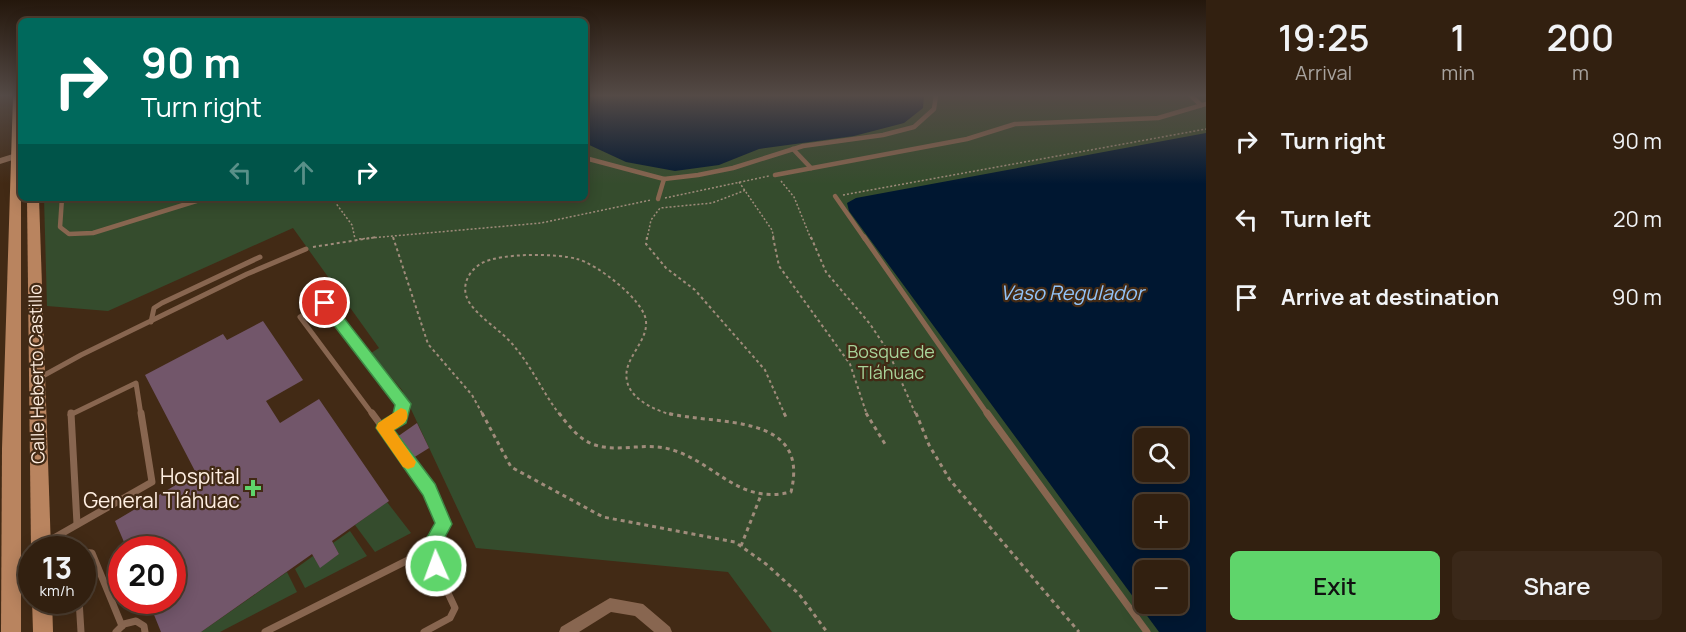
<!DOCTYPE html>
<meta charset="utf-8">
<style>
:root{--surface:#322010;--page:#3a2819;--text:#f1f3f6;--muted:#a8a39f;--line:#4d3e30;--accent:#5fd56b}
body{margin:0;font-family:Manrope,sans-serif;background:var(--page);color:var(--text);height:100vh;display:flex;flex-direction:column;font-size:22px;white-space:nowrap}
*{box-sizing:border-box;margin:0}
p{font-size:20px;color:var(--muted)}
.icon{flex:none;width:33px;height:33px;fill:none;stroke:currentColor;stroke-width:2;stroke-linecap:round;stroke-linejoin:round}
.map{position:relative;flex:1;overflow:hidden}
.side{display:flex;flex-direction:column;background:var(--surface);width:480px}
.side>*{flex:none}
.guide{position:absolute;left:18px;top:18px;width:570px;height:183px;border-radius:9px;box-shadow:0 3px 15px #0003,0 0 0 2px var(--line);background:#00695c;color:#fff;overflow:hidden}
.buttons{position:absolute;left:1134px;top:428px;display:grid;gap:12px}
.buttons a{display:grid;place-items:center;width:54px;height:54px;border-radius:9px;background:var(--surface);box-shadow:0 3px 15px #0003,0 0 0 2px var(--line);font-size:30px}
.speed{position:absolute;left:18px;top:536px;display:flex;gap:12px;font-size:30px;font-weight:700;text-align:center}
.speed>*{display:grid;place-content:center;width:78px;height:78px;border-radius:50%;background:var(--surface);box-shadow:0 3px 15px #0003,0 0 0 2px var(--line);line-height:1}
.speed small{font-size:15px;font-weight:400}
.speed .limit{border:9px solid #d22;background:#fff;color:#111}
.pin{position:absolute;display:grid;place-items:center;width:51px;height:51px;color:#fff;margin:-26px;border:3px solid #fff;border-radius:50%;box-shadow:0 2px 6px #0007}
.me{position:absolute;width:66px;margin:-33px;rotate:358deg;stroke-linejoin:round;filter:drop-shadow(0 0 4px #0008)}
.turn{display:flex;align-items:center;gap:21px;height:126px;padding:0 24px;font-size:27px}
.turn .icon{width:78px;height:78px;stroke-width:2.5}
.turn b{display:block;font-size:42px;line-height:51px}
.lanes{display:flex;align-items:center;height:57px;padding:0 24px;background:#0003;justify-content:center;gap:30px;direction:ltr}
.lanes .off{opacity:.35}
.eta{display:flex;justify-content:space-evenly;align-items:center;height:102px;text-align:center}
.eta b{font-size:36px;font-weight:600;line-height:42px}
.button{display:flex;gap:12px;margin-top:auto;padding:12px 24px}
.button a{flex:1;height:69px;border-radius:9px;background:var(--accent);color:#111;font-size:24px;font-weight:600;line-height:69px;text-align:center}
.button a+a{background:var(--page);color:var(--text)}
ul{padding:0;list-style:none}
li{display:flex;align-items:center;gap:18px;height:78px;padding:0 24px}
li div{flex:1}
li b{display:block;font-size:22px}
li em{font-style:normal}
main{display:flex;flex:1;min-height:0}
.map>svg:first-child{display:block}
.green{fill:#354c2d;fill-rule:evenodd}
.water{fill:#001731;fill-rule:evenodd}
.building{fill:#72566a}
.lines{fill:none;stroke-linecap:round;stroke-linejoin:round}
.path-far2{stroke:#a08c7b;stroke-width:1.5;stroke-dasharray:2 2;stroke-linecap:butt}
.path-far1{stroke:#a08c7b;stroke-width:2;stroke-dasharray:3 3;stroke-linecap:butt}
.path{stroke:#a08c7b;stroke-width:3;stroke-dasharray:4 4;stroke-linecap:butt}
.service-far2{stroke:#886650;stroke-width:4.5}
.service-far1{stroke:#886650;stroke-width:5}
.service{stroke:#886650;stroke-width:7}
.minor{fill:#886650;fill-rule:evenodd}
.secondary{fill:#b9845f;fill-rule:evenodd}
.route{fill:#5fd56b;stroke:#3e8a46;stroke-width:1.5}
.slow{fill:#f59e0b}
.poi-dot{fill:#5fd56b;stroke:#422a15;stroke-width:2}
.labels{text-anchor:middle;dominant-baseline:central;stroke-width:4.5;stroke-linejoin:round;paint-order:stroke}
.park-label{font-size:18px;fill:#a7d399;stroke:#422a15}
.street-label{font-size:18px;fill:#ffefe2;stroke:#422a15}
.water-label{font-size:20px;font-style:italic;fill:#92c3f8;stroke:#422a15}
.near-poi-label{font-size:21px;fill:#ffefe2;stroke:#422a15;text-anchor:end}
</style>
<main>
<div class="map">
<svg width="1206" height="632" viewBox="0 0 1206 632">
<rect width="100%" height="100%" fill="#422a15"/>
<g class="green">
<path d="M585,95H1206V632H772L728,572L476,548L402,390L371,353L379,348L293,228L108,311L47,306L44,198H585ZM1144,438H1178V471H1144ZM1144,504H1178V537H1144ZM1144,570H1178V603H1144Z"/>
<polygon points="387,502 411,533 375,552 355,525"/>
<polygon points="350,531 367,556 305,588 295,569 313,556 320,567 339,554 333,543"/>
<polygon points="287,572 297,592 220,632 201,632"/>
</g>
<g class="water">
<polygon points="585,95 924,95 923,108 904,123 854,136 759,149 719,165 675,171 626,162 585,143"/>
<path d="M1206,133V632H1159L849,211L847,203L856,198ZM1144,438H1178V471H1144ZM1144,504H1178V537H1144ZM1144,570H1178V603H1144Z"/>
</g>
<g class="building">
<polygon points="263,321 303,380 266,401 280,423 319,399 389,501 332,541 339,554 320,568 312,554 201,632 161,632 148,600 172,600 172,549 127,549 115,521 196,473 145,375 223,334 227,340"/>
<polygon points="417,423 429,448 413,458 397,437"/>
</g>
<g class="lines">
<g class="path-far2">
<polyline points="781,181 794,197 811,239"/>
<polyline points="739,182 772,230 774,239"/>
<polyline points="843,195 1206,129"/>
<polyline points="332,198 352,225 355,239"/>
<polyline points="665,198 769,176"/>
<polyline points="359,239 541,223 651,200"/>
<polyline points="647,239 651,220 660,208 712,203 746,190"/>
</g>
<g class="path-far1">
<polyline points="393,237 428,344 472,395 483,415"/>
<polyline points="647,237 646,244 666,268 695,290 765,370 785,415"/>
<polyline points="773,237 779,266 850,364 867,415"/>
<polyline points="811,237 826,272 870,324 888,351 916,415"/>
<polyline points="313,247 377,237"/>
<path d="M560,415C543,393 532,367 514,346C501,330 480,319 469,302C460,287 468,271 482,263C501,253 556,253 577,259C597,264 644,300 646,321C648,343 622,359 627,381C631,400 655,410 672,415"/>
</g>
<g class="path">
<polyline points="482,413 511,467 603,517 735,542 766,564 799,594 827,632"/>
<path d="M559,413C568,425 578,438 592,444C615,453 641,443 665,448C713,458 736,506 791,492C811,411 715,426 667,413"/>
<polyline points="784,413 786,417"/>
<polyline points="866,413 885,444"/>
<polyline points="916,413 929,445 950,480 1079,632"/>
<polyline points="741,546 761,495"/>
</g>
<g class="service-far2">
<polyline points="1190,95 1201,105"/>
<polyline points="793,149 811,168"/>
<polyline points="585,158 664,179 698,175 733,168 803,146 883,135 914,127 934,109 936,95"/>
<polyline points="775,175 967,139 1015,124 1158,118 1206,104"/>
<polyline points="835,196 865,239"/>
<polyline points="62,198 60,227 69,234 93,233 206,198"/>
<polyline points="658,199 664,179"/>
</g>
<g class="service-far1">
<polyline points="864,237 988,415"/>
<polyline points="151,322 154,308 162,303 260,257"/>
<polyline points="41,377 81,355 247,274 306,249"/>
<polyline points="70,415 136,383 141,415"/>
<polyline points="373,415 300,317 325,303 403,404 401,415"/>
</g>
<g class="service">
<polyline points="71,413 77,524"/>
<polyline points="987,413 1147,632"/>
<polyline points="384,428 400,418 401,413"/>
<polyline points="45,543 152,482 141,413"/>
<polyline points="82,552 92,553 122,626"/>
<polyline points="79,600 81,632"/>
<polyline points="116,632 124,624 136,621 144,626 145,632"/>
<polyline points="265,632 428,550 444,524 429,490 372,413"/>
<polyline points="424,632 450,618 455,608 428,550"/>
</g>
<g class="minor">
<polygon points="16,153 19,154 19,158 0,164 0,158"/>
<polygon points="610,598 643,604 670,627 672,632 654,632 635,616 611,612 579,632 559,632 561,627"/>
</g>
<g class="secondary">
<polygon points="13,95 21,95 21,632 1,632 2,449"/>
<polygon points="27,198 39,198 51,549 31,549"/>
<polygon points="32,600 52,600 53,632 33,632"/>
</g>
</g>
<linearGradient id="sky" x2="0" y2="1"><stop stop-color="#24170c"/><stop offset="0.52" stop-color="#544a46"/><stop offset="1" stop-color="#544a46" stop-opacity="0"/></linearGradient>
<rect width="1206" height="184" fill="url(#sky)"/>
<polygon class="route" points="325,298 330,300 411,404 406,423 394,430 435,484 452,524 438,550 444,566 442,572 436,574 429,572 420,550 435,523 423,495 376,428 378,423 393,414 395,405 320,307 318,303 320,300"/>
<path class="slow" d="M401,408L406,410C411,421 402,425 394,430L416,462L414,467L408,469L403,467L376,428L378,423Z"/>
<path class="poi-dot" d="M250 479h6v6h6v6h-6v6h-6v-6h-6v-6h6z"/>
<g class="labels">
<g class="park-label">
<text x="891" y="351">Bosque de<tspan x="891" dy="21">Tláhuac</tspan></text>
</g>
<g class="street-label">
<text transform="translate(36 374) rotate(-91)">Calle Heberto Castillo</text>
</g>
<g class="water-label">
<text x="1072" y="292">Vaso Regulador</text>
</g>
<g class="near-poi-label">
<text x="240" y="476">Hospital<tspan x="240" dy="24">General Tláhuac</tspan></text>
</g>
</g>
</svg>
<div class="buttons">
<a><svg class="icon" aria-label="search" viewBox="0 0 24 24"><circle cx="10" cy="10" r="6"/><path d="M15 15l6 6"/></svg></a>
<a>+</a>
<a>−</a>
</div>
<div class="speed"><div>13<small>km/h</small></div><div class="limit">20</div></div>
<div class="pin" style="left:325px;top:303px;background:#d93025"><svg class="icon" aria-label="arrive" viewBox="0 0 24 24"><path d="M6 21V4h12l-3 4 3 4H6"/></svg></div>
<svg class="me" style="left:436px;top:566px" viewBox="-20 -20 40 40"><circle r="17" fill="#5fd56b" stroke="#fff" stroke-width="3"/><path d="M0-11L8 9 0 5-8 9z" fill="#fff"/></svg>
<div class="guide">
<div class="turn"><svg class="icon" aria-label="right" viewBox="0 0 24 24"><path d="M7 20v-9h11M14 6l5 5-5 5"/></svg><div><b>90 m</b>Turn right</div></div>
<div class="lanes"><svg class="icon off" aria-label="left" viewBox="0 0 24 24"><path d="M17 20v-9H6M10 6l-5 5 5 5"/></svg><svg class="icon off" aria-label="ahead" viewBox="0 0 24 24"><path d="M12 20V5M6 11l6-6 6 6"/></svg><svg class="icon" aria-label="right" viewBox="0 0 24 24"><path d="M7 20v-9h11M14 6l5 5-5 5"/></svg></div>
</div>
</div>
<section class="side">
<div class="eta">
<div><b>19:25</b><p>Arrival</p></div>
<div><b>1</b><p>min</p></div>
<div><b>200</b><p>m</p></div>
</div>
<ul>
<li><svg class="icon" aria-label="right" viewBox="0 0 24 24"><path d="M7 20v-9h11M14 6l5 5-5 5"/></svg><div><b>Turn right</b></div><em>90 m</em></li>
<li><svg class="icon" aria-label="left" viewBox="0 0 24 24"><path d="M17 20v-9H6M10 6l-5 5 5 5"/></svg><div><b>Turn left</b></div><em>20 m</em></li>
<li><svg class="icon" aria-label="arrive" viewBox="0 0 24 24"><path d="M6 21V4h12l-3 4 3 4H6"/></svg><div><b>Arrive at destination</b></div><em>90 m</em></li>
</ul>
<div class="button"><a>Exit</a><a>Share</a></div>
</section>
</main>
